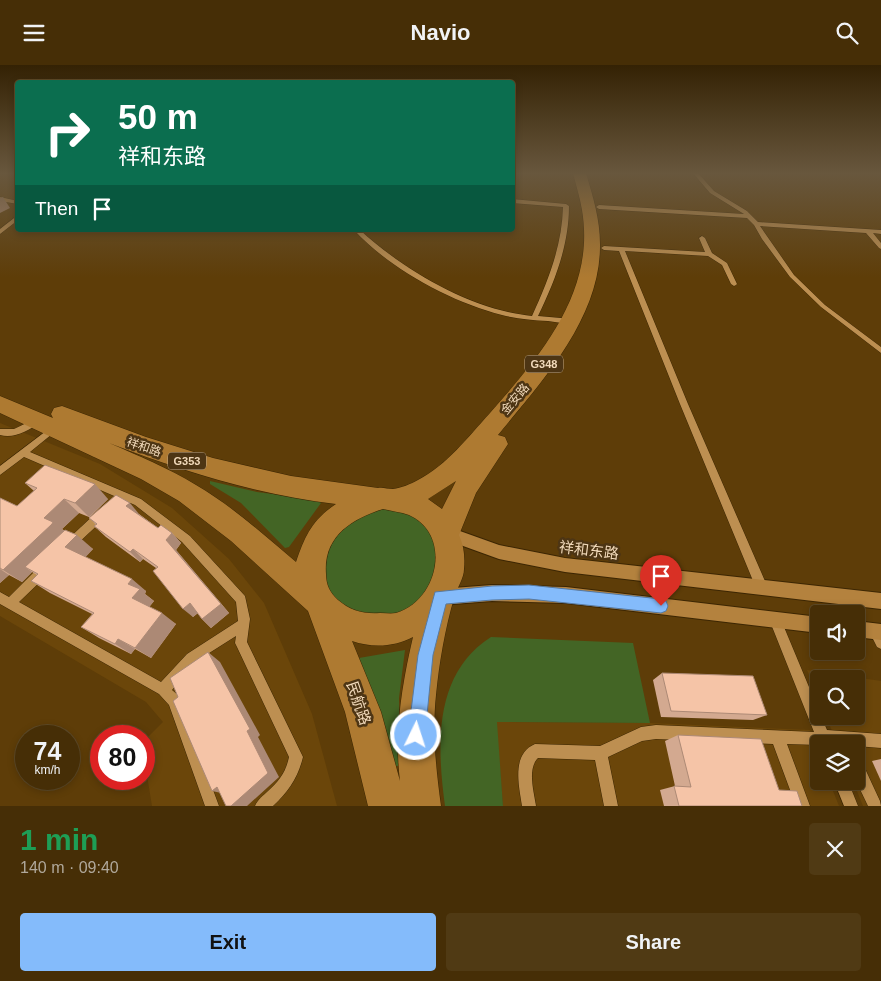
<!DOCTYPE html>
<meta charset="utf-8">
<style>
:root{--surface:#462e06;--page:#503a14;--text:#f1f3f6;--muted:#b0a89b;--line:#5e4a28;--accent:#84bbfb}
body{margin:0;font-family:Arial,"Noto Sans SC",sans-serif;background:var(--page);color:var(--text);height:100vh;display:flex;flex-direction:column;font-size:19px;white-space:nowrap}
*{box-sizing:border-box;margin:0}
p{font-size:16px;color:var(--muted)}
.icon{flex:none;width:28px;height:28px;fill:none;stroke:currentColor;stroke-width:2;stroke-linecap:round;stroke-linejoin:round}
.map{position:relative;height:741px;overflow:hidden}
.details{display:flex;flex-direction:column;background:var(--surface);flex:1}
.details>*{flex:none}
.hud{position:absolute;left:15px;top:15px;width:500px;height:152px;border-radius:5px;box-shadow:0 2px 8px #0003,0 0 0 1px var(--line);background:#0b6e4f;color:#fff;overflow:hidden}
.fabs{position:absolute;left:810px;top:540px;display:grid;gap:10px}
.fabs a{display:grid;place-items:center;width:55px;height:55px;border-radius:5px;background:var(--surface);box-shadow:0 2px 8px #0003,0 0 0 1px var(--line);font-size:25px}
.speed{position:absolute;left:15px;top:660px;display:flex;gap:10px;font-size:25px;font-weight:700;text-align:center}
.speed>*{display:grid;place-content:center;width:65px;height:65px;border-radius:50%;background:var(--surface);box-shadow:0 2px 8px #0003,0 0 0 1px var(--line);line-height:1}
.speed small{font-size:12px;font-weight:400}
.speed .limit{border:8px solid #d22;background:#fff;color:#111}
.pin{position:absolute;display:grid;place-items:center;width:42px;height:42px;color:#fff;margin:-51px -21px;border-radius:50% 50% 50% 0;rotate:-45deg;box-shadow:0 0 5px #0007}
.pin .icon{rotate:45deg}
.me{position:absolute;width:55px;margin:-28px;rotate:4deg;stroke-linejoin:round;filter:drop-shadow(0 0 4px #0008)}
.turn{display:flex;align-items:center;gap:18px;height:105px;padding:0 20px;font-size:22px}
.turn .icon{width:65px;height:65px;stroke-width:2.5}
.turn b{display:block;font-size:35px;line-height:42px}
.then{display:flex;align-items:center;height:48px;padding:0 20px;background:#0003;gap:10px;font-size:19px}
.round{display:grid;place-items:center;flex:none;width:52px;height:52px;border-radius:5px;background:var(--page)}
.head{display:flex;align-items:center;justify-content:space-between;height:85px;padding:0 20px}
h1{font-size:30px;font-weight:600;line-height:38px;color:#1e9e55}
.primary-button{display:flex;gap:10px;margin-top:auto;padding:10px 20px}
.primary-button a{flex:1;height:58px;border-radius:5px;background:var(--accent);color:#111;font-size:20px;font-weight:600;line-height:58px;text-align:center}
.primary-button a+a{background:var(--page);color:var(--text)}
header{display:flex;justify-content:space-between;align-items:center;height:65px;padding:0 20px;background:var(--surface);font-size:22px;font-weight:600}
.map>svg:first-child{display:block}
.built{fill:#6b460a}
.green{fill:#436525}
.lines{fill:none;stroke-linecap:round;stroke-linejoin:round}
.minor-casing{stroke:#3c2603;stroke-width:1}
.major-casing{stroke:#3c2603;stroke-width:2}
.highway-casing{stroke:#3c2603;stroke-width:1}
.minor{fill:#bd8f51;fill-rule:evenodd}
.major{fill:#b4823e;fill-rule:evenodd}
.highway{fill:#ae7a31;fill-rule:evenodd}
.wall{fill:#d3a990}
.shaded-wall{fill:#ac8975}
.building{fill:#f5c4a7;stroke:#ac8975}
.route{fill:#84bbfb;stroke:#567aa3}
.labels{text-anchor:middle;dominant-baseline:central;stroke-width:5;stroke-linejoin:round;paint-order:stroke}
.shield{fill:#4d3514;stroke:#c0a888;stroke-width:1}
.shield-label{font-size:11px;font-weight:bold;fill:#f1d9ba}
.street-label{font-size:12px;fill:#f1d9ba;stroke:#4d3514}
.near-street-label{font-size:15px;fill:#f1d9ba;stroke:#4d3514}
</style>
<header><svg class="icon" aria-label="menu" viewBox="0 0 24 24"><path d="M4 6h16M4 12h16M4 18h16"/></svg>Navio<svg class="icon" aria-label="search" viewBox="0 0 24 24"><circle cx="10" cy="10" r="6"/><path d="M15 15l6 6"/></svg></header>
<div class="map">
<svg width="881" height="741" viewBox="0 0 881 741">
<rect width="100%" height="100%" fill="#5e3d08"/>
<g class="built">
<polygon points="0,358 100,399 172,443 229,494 264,538 312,649 337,741 152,741 144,692 144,676 163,657 146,637 0,551"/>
<polygon points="807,605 881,616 881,741 863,741 853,716 856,716 856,679 837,679 826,651 856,651 856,614 819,614 819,634"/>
<polygon points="496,657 650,658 810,665 819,689 819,716 829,716 839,741 503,741"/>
</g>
<g class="green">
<polygon points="210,416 257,427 319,435 321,438 289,482 285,483 241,438 210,419"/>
<polygon points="382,443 393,444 413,451 429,465 437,481 437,509 418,538 395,550 370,553 336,539 320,510 332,468 340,460"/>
<path d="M491,572L633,578L650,658L497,657L503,741H445C437,681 433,609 491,572Z"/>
<polygon points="405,585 399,633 400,700 395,702 356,597 359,593"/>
</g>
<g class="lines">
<g class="minor-casing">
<g id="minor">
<polygon points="693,108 698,108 714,126 747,146 758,157 881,165 881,169 873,168 881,178 881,184 879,183 866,168 760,161 794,210 825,240 881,282 881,288 821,242 790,212 762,174 754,160 747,153 599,144 596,142 599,140 744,149 710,128"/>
<polygon points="0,132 18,136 18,139 0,136"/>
<path d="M512,134L566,139L569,141C569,180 555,216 538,251L572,254H574V258C566,259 556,257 548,256C533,255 517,254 502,250C451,237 390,204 354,165H360C405,206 471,245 532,251C548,216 562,181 563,142L512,138Z"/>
<polygon points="18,150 18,155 0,169 0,164"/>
<polygon points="702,171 705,173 712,188 727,198 737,219 736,220 734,221 731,219 722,200 708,191 625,186 688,339 768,523 766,527 762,528 758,527 756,523 680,339 619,186 604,185 601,183 604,181 705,187 699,173"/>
<path d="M37,353L40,354L41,356L40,358C28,365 15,374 0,370V364H14Z"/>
<path d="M54,360L57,361L58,363L57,365L30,387L141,434L190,471L245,531L250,554L247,577L303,692C298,713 288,727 273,741H255C258,734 263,731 268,726C279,716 286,707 289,692L237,582L235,578L236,571L195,597L172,625L179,631L180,636L219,741H205L169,640L159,629L0,539V527L9,532L36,505L40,504L44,505L45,509L44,513L19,537L161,617L187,589L238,556L236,537L182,477L135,440L24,392L0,410V401Z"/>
<polygon points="101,446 105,447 106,450 105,453 74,482 70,484 66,482 65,479 66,476 97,447"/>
<path d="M775,548L779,550L819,646V651H821L827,665L881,669V683L856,681V679H819V680L787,679L810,741H796L773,679L656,674L642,676L608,692L618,741H604L595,695L538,693C527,704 534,727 536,741H522C519,721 511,689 535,679L600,681L641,662L656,660L814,667L769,554L771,550Z"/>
<polygon points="875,560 879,562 881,566 881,584 877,582 869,566 871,562"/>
<polygon points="856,693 861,695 880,736 881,741 868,741 856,716"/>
<polygon points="834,716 848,716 858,741 844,741"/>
</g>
</g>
<g class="major-casing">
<g id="major">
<polygon points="446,461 499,480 565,493 881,528 881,544 565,507 499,494 441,473 439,468 441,463"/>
<polygon points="492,520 566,522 819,552 819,568 566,538 492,536 440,540 434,538 432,532 434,526 440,524"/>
<polygon points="856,556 881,559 881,575 856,572"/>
</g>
</g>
<g class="highway-casing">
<path id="highway" d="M573,108H586C593,132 600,154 600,179C601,253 542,316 498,370L505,372L508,379L476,428L459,470C464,481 465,492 464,504C464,513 457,523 454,533C445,564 439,598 436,630C432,668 436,704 441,741H368L345,647L308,546L231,476L179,436L141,414L0,348V331L53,353L51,349L54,343L62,341L146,372L213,393L291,411L378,423C383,422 387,424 393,424C401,423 411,419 418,415C447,400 468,372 490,348C540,291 596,227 582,145C580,133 576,120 573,108ZM109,378C182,406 258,430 336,439C312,455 305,471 296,497C264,470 232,441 196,420C168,403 139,391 109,378ZM456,416L442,444L428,434ZM383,444C391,446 401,447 409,450C453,470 438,536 396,548C391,549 385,548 380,548C363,549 351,546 338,535C330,528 326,520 326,509C323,472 351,454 383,444ZM413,572C402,619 394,667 400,716L381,647L352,576C372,583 394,582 413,572Z"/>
</g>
<use href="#minor" class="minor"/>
<use href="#major" class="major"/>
<use href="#highway" class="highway"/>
</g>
<g class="wall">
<polygon points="25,418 108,434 90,452 139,449 158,463 172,468 181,478 176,485 229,548 211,563 202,554 198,548 193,552 156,503 143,494 140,497 106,472 94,461 96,460 89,452 79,448 62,464 93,484 85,492 146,526 145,529 154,536 149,542 176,559 151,593 135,584 131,589 99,573 81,562 92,549 50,528 31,516 37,510 32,507 22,517 9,510 0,518 0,433 17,441 34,426"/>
<polygon points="662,608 767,650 753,655 661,652 653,615"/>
<polygon points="678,670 779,725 802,741 664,741 660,725 675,721 665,676"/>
<polygon points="881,694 881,716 872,696"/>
</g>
<g class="shaded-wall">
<polygon points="3,132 10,143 0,148 0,133"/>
<polygon points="95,419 108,434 89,452 75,438"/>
<polygon points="64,434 79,448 62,464 69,470 25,502 32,507 22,517 3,505 44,453"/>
<polygon points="130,438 139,449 137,452 126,441"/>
<polygon points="172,468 181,478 176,485 229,548 211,563 202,554 166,475"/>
<polygon points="77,470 93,484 82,496 65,482"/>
<polygon points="133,484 143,494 140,497 130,487"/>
<polygon points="0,504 9,510 0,518"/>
<polygon points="132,514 146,526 145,529 154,536 147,545 132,533 128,519"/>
<polygon points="190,538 199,547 193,552 183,544"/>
<polygon points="162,548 176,559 151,593 135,583"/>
<polygon points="118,574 135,584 131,589 115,579"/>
<polygon points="208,587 220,597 260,670 258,672 279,712 247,741 231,741"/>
<polygon points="217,722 226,729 212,726"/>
</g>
<g class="building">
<polygon points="45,400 95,419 75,438 64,434 44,453 53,457 52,459 3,505 0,503 0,433 17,441 37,423 25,418"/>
<polygon points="116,430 130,438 126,441 158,463 161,460 172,468 166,475 221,539 202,554 190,538 183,544 153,506 158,502 133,484 130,487 94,461 97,459 89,453"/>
<polygon points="65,465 77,470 65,482 132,514 128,519 140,524 132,533 162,548 135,583 118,574 115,579 81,562 94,548 31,516 38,509 25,502"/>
<polygon points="208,587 250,664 247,666 268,708 231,741 226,741 217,722 212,726 173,636 178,632 170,613"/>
<polygon points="662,608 753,611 767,650 671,646"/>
<polygon points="678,670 761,674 779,725 797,726 802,741 679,741 674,721 691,722"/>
</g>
<linearGradient id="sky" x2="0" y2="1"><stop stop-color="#342204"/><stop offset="0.51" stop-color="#68573d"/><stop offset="1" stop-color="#68573d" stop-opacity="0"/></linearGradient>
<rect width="881" height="212" fill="url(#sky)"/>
<polygon class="route" points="529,520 661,534 666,536 668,541 666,546 661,548 529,534 492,535 446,539 433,590 425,670 423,676 416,679 410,676 408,670 418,590 435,527 492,521"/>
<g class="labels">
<g class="shield">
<rect x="525" y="290.5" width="38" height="17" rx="4"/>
<rect x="168" y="387.5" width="38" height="17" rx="4"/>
</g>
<g class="shield-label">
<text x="544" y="299">G348</text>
<text x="187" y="396">G353</text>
</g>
<g class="street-label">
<text transform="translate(515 334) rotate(-50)">金安路</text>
<text transform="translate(144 382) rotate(19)">祥和路</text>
</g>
<g class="near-street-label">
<text transform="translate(589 485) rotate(7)">祥和东路</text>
<text transform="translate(359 638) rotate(71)">民航路</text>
</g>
</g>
</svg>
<div class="fabs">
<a><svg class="icon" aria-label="sound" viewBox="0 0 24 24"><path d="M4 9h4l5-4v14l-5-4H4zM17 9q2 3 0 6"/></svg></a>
<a><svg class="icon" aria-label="search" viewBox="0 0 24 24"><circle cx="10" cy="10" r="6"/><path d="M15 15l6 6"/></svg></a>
<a><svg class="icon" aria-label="layers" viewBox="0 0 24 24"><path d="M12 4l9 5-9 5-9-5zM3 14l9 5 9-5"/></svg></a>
</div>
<div class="speed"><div>74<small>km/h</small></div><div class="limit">80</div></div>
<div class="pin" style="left:661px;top:541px;background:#d93025"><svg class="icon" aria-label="arrive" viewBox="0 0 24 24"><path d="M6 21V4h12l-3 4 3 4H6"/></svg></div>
<svg class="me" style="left:416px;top:670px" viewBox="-20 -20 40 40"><circle r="17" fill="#84bbfb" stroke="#fff" stroke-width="3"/><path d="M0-11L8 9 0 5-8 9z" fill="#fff"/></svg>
<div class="hud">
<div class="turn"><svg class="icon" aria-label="right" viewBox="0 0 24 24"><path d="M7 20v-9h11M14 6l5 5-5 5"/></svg><div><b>50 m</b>祥和东路</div></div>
<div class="then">Then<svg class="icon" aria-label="arrive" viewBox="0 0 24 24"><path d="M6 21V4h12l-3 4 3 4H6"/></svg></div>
</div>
</div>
<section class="details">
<div class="head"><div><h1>1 min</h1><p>140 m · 09:40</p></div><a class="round"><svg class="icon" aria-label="close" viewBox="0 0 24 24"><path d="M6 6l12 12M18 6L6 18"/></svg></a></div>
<div class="primary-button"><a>Exit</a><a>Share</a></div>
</section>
